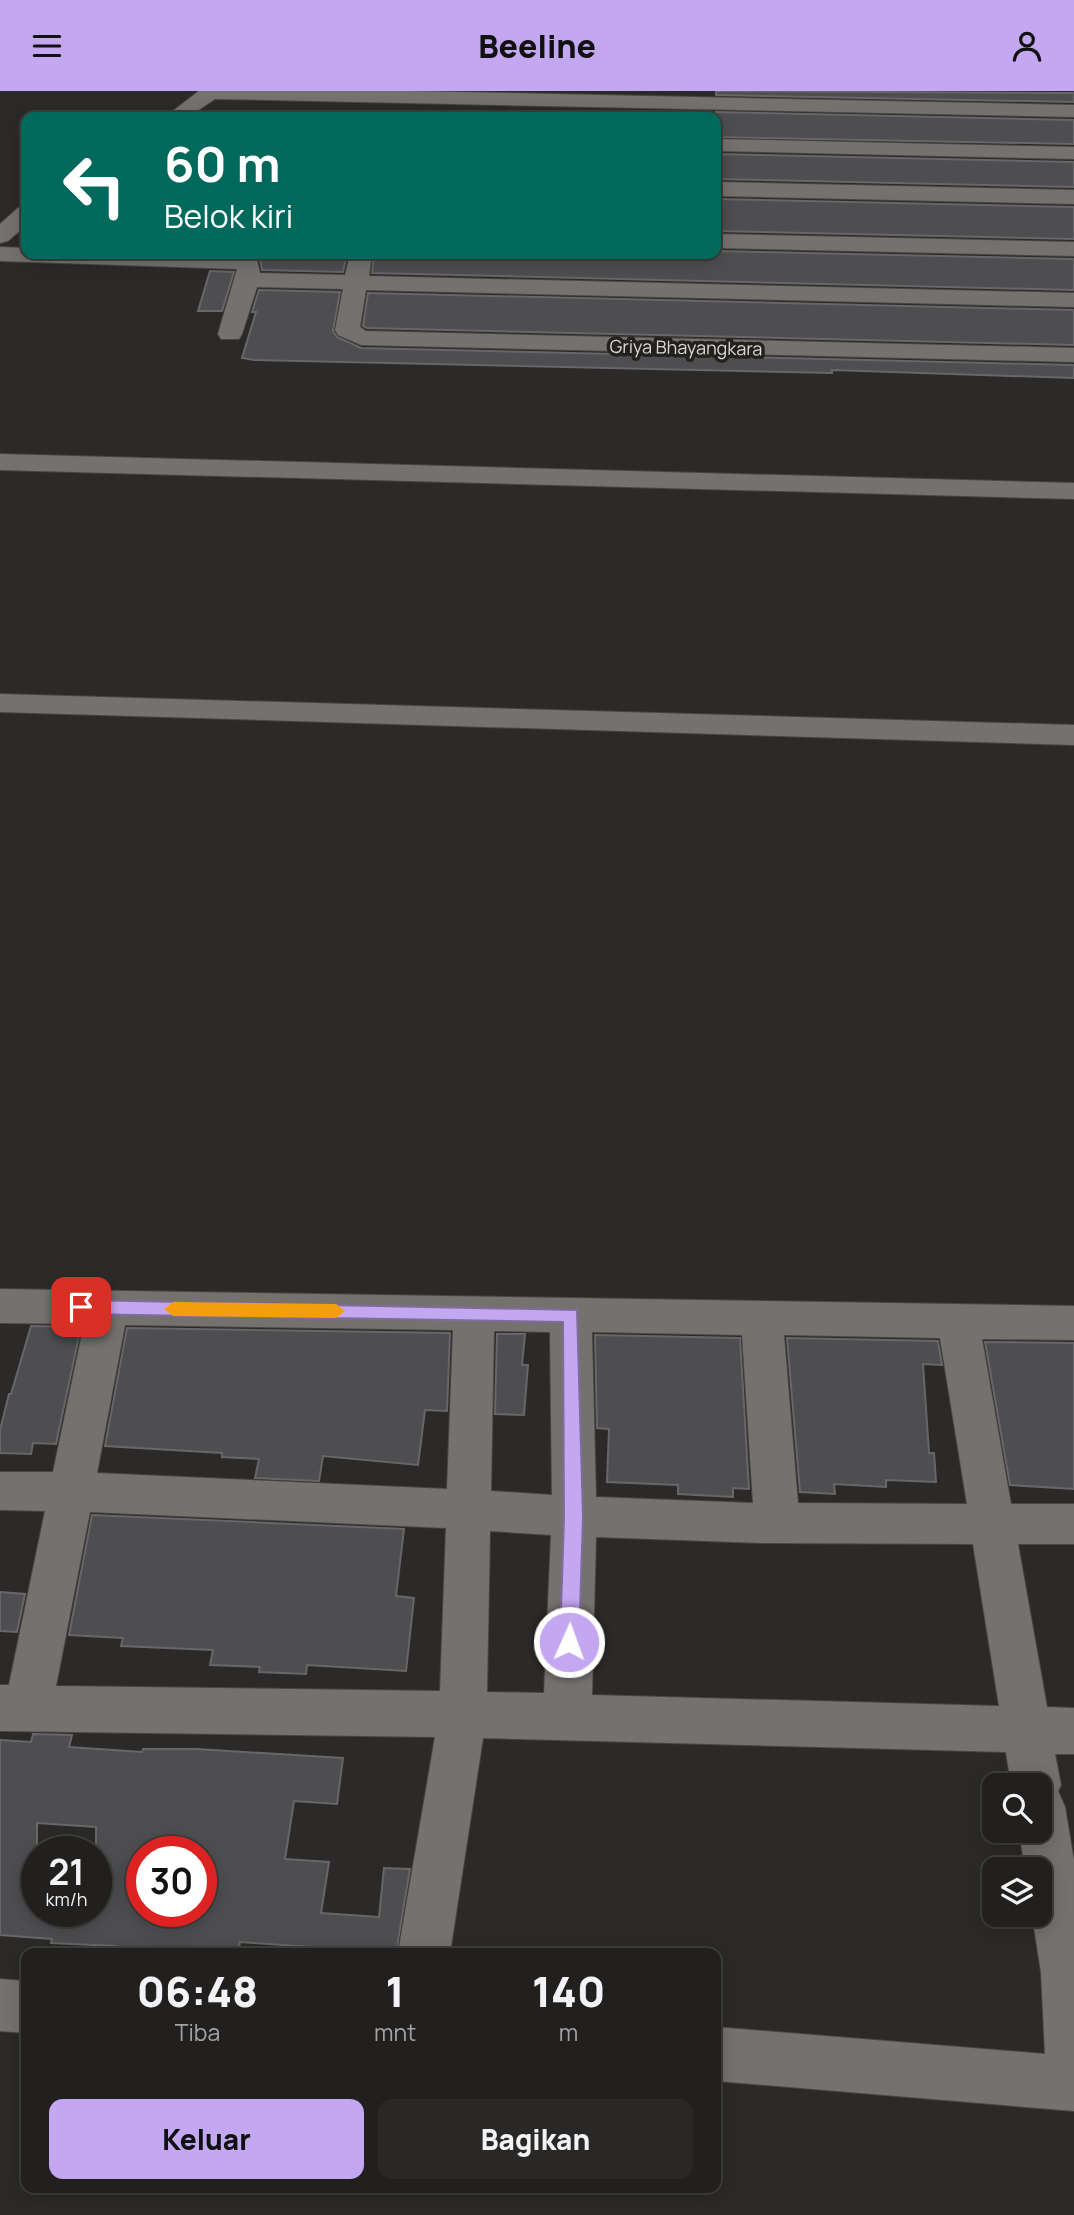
<!DOCTYPE html>
<html lang="id">
<style>
:root{--surface:#21201e;--page:#292827;--text:#f1f3f6;--muted:#a2a3a4;--line:#3e3e3c;--accent:#c4a7f1}
body{margin:0;font-family:Manrope,sans-serif;background:var(--page);color:var(--text);height:100vh;display:flex;flex-direction:column;font-size:26px;white-space:nowrap}
*{box-sizing:border-box;margin:0}
p{font-size:23px;color:var(--muted)}
.icon{flex:none;width:38px;height:38px;fill:none;stroke:currentColor;stroke-width:2;stroke-linecap:round;stroke-linejoin:round}
.map{position:relative;flex:1;overflow:hidden}
.drawer{position:absolute;left:21px;top:1857px;width:700px;height:245px;display:flex;flex-direction:column;background:var(--surface);border-radius:14px;box-shadow:0 4px 18px #0003,0 0 0 2px var(--line)}
.drawer>*{flex:none}
.banner{position:absolute;left:21px;top:21px;width:700px;height:147px;border-radius:14px;box-shadow:0 4px 18px #0003,0 0 0 2px var(--line);background:#00695c;color:#fff;overflow:hidden}
.buttons{position:absolute;left:982px;top:1682px;display:grid;gap:14px}
.buttons a{display:grid;place-items:center;width:70px;height:70px;border-radius:14px;background:var(--surface);box-shadow:0 4px 18px #0003,0 0 0 2px var(--line);font-size:35px}
.speed{position:absolute;left:21px;top:1745px;display:flex;gap:14px;font-size:35px;font-weight:700;text-align:center}
.speed>*{display:grid;place-content:center;width:91px;height:91px;border-radius:50%;background:var(--surface);box-shadow:0 4px 18px #0003,0 0 0 2px var(--line);line-height:1}
.speed small{font-size:18px;font-weight:400}
.speed .limit{border:10px solid #d22;background:#fff;color:#111}
.pin{position:absolute;display:grid;place-items:center;width:60px;height:60px;color:#fff;margin:-30px;border-radius:14px;box-shadow:0 4px 10px #0006}
.me{position:absolute;width:77px;margin:-38px;rotate:2deg;stroke-linejoin:round;filter:drop-shadow(0 0 5px #0008)}
.turn{display:flex;align-items:center;gap:24px;height:147px;padding:0 28px;font-size:32px}
.turn .icon{width:91px;height:91px;stroke-width:2.5}
.turn b{display:block;font-size:49px;line-height:60px}
.eta{display:flex;justify-content:space-evenly;align-items:center;height:119px;text-align:center}
.eta b{font-size:42px;font-weight:800;line-height:49px}
.cta{display:flex;gap:14px;margin-top:auto;padding:14px 28px}
.cta a{flex:1;height:80px;border-radius:14px;background:var(--accent);color:#111;font-size:28px;font-weight:800;line-height:80px;text-align:center}
.cta a+a{background:var(--page);color:var(--text)}
header{display:flex;justify-content:space-between;align-items:center;height:91px;padding:0 28px;background:var(--accent);color:#111;font-size:32px;font-weight:800}
.map>svg:first-child{display:block}
.building{fill:#4e4d50;stroke:#676669;stroke-width:2;fill-rule:evenodd}
.lines{fill:none;stroke-linecap:round;stroke-linejoin:round}
.minor-casing{stroke:#484644;stroke-width:2}
.minor{fill:#74716e;fill-rule:evenodd}
.route{fill:#c4a7f1;stroke:#7f6d9d;stroke-width:2}
.slow{fill:#f59e0b}
.labels{text-anchor:middle;dominant-baseline:central;stroke-width:7;stroke-linejoin:round;paint-order:stroke}
.far-street-label{font-size:18px;fill:#dad9d7;stroke:#23211e}
</style>
<header><svg class="icon" aria-label="menu" viewBox="0 0 24 24"><path d="M4 6h16M4 12h16M4 18h16"/></svg>Beeline<svg class="icon" aria-label="person" viewBox="0 0 24 24"><circle cx="12" cy="8" r="4"/><path d="M4 21q1-7 8-7t8 7"/></svg></header>
<div class="map">
<svg width="1074" height="2124" viewBox="0 0 1074 2124">
<rect width="100%" height="100%" fill="#2c2a28"/>
<g class="building">
<polygon points="716,0 1058,2 1074,2 1074,11 716,4"/>
<polygon points="716,21 1074,29 1074,53 716,46"/>
<polygon points="716,63 1074,71 1074,96 716,88"/>
<polygon points="716,108 1074,116 1074,148 716,140"/>
<polygon points="716,160 1074,168 1074,199 372,182 374,163 716,163"/>
<polygon points="248,163 347,163 343,181 262,179 260,168"/>
<polygon points="210,180 234,181 222,220 198,220"/>
<polygon points="259,199 340,201 333,240 337,246 361,257 1074,274 1074,287 832,279 832,282 254,269 242,267 256,221 252,221"/>
<polygon points="368,202 1074,219 1074,254 367,237 363,235"/>
<polygon points="31,1235 81,1236 56,1353 33,1352 31,1363 0,1362 0,1339 9,1303 11,1303"/>
<polygon points="127,1237 450,1242 447,1320 425,1319 418,1374 323,1365 319,1390 255,1387 259,1368 222,1366 222,1362 105,1355"/>
<polygon points="497,1243 525,1243 522,1274 528,1274 524,1324 495,1323"/>
<polygon points="595,1244 740,1247 749,1398 733,1397 733,1406 678,1403 678,1394 607,1391 609,1338 597,1337"/>
<polygon points="787,1247 938,1250 942,1274 923,1273 929,1362 934,1362 936,1391 886,1389 886,1396 834,1393 835,1403 800,1401"/>
<polygon points="985,1251 1074,1252 1074,1398 1010,1394"/>
<polygon points="92,1424 404,1438 396,1505 414,1507 406,1580 307,1574 306,1583 259,1581 260,1576 210,1574 213,1559 121,1555 123,1547 69,1544"/>
<polygon points="0,1501 25,1503 17,1541 0,1540"/>
<path d="M33,1643L72,1644L69,1656L142,1661L143,1658H197L343,1667L337,1713L294,1710L285,1768L329,1771L321,1822L379,1826L384,1777L410,1778L396,1862L240,1851L238,1862H115L116,1855L51,1852L52,1848L0,1844V1649L31,1651ZM37,1732L96,1736V1820H37ZM142,1760H201V1820H142Z"/>
</g>
<g class="lines">
<g class="minor-casing">
<g id="minor">
<polygon points="199,0 411,0 1074,14 1074,26 215,8 188,26 165,26"/>
<polygon points="716,48 1074,56 1074,68 716,60"/>
<polygon points="716,91 1074,99 1074,113 716,105"/>
<polygon points="26,115 26,134 8,150 0,152 0,133 18,117"/>
<polygon points="716,143 1074,151 1074,165 716,157"/>
<polygon points="0,156 26,157 26,163 244,164 257,169 260,182 345,184 350,163 372,163 369,185 1074,202 1074,216 366,199 360,236 366,240 1074,257 1074,271 361,254 338,244 335,239 343,198 257,196 242,243 239,248 221,248 218,243 237,178 0,170"/>
<polygon points="0,363 1074,392 1074,408 0,379"/>
<polygon points="0,603 1074,634 1074,654 0,621"/>
<path d="M0,1198L1074,1215V1249L982,1248L1011,1413H1074V1453H1018L1047,1616L1074,1617V1663H1055L1061,1694L1058,1700L1065,1716L1074,1770V2020L716,1990V1936L1045,1963L1041,1881L1032,1824H1040V1778H1025L1019,1740H1040V1694H1011L1006,1661L483,1647L450,1862H398L435,1646L0,1640V1594H9L45,1420L0,1419V1381H53L84,1233L0,1232ZM125,1234L453,1239L447,1398L97,1382ZM494,1240L550,1241L552,1404L491,1400ZM592,1241L742,1244L753,1412L596,1406ZM784,1244L940,1247L967,1413L798,1412ZM90,1421L446,1437L440,1600L56,1595ZM490,1440L551,1444L544,1602L487,1601ZM596,1446L760,1452L973,1453L999,1615L592,1604Z"/>
<polygon points="0,1888 26,1890 26,1942 0,1940"/>
</g>
</g>
<use href="#minor" class="minor"/>
</g>
<polygon class="route" points="81,1209 577,1219 583,1426 579,1551 576,1557 569,1560 563,1557 560,1551 564,1426 563,1231 81,1223 72,1216"/>
<polygon class="slow" points="173,1211 336,1213 345,1220 336,1227 173,1225 164,1218"/>
<g class="labels">
<g class="far-street-label">
<text transform="translate(686 256) rotate(1)">Griya Bhayangkara</text>
</g>
</g>
</svg>
<div class="buttons">
<a><svg class="icon" aria-label="search" viewBox="0 0 24 24"><circle cx="10" cy="10" r="6"/><path d="M15 15l6 6"/></svg></a>
<a><svg class="icon" aria-label="layers" viewBox="0 0 24 24"><path d="M12 4l9 5-9 5-9-5zM3 14l9 5 9-5"/></svg></a>
</div>
<div class="speed"><div>21<small>km/h</small></div><div class="limit">30</div></div>
<div class="pin" style="left:81px;top:1216px;background:#d93025"><svg class="icon" aria-label="arrive" viewBox="0 0 24 24"><path d="M6 21V4h12l-3 4 3 4H6"/></svg></div>
<svg class="me" style="left:569px;top:1551px" viewBox="-20 -20 40 40"><circle r="17" fill="#c4a7f1" stroke="#fff" stroke-width="3"/><path d="M0-11L8 9 0 5-8 9z" fill="#fff"/></svg>
<div class="banner">
<div class="turn"><svg class="icon" aria-label="left" viewBox="0 0 24 24"><path d="M17 20v-9H6M10 6l-5 5 5 5"/></svg><div><b>60 m</b>Belok kiri</div></div>
</div>
<section class="drawer">
<div class="eta">
<div><b>06:48</b><p>Tiba</p></div>
<div><b>1</b><p>mnt</p></div>
<div><b>140</b><p>m</p></div>
</div>
<div class="cta"><a>Keluar</a><a>Bagikan</a></div>
</section>
</div>
